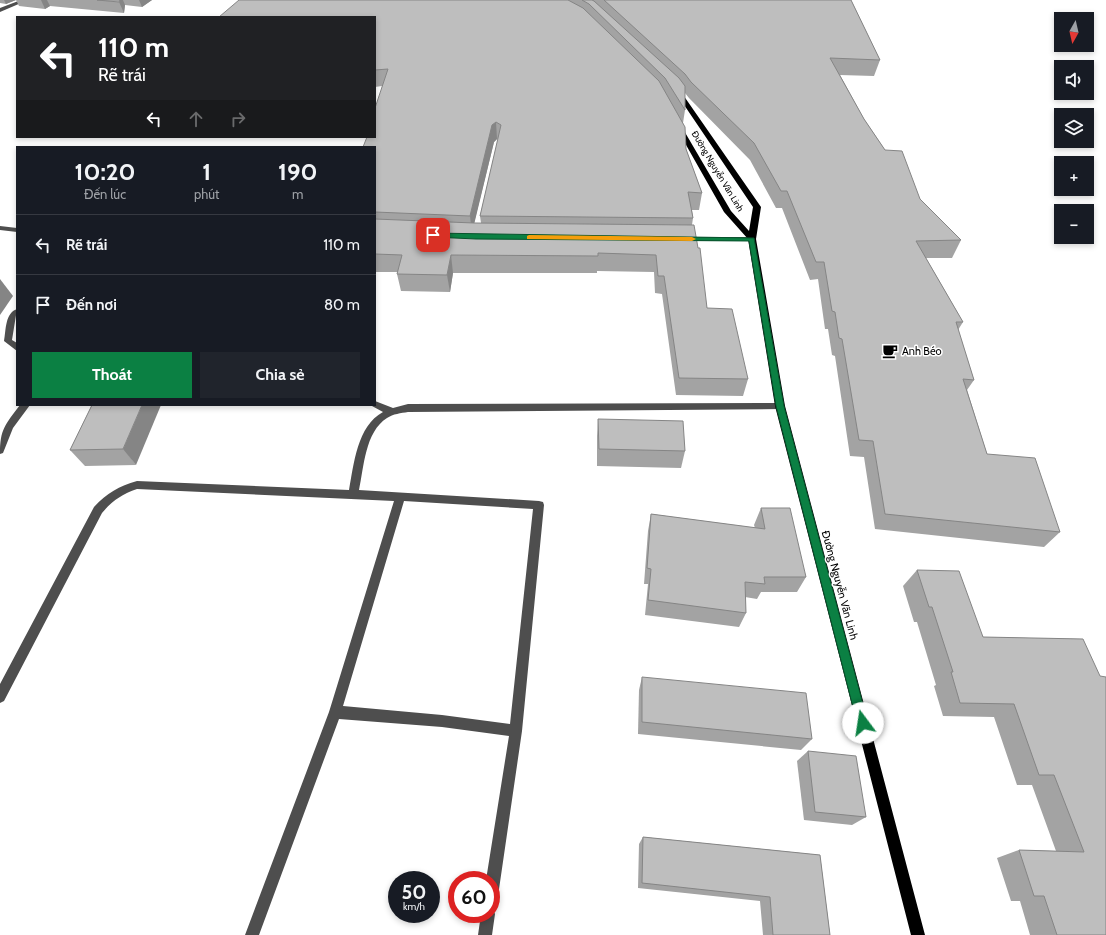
<!DOCTYPE html>
<html lang="vi">
<meta charset="utf-8">
<style>
:root{--surface:#171b24;--page:#20242c;--text:#f1f3f6;--muted:#9ea1a6;--line:#363941;--accent:#0b8043}
body{margin:0;font-family:Cabin,sans-serif;background:var(--page);color:var(--text);height:100vh;display:flex;flex-direction:column;font-size:15px;white-space:nowrap}
*{box-sizing:border-box;margin:0}
p{font-size:13px;color:var(--muted)}
.icon{flex:none;width:22px;height:22px;fill:none;stroke:currentColor;stroke-width:2;stroke-linecap:round;stroke-linejoin:round}
.map{position:relative;flex:1;overflow:hidden}
.panel{position:absolute;left:16px;top:146px;width:360px;height:260px;display:flex;flex-direction:column;background:var(--surface);border-radius:0px;box-shadow:0 2px 6px #0003}
.panel>*{flex:none}
.banner{position:absolute;left:16px;top:16px;width:360px;height:122px;border-radius:0px;box-shadow:0 2px 6px #0003;background:#202124;color:#fff;overflow:hidden}
.needle{width:26px;rotate:188deg}
.fabs{position:absolute;left:1054px;top:12px;display:grid;gap:8px}
.fabs a{display:grid;place-items:center;width:40px;height:40px;border-radius:0px;background:var(--surface);box-shadow:0 2px 6px #0003;font-size:20px}
.speed{position:absolute;left:388px;top:871px;display:flex;gap:8px;font-size:20px;font-weight:700;text-align:center}
.speed>*{display:grid;place-content:center;width:52px;height:52px;border-radius:50%;background:var(--surface);box-shadow:0 2px 6px #0003;line-height:1}
.speed small{font-size:10px;font-weight:400}
.speed .limit{border:6px solid #d22;background:#fff;color:#111}
.pin{position:absolute;display:grid;place-items:center;width:34px;height:34px;color:#fff;margin:-17px;border-radius:8px;box-shadow:0 2px 6px #0006}
.me{position:absolute;width:44px;margin:-22px;rotate:346deg;stroke-linejoin:round;filter:drop-shadow(0 0 3px #0008)}
.turn{display:flex;align-items:center;gap:14px;height:84px;padding:0 16px;font-size:18px}
.turn .icon{width:52px;height:52px;stroke-width:2.5}
.turn b{display:block;font-size:28px;line-height:34px}
.lanes{display:flex;align-items:center;height:38px;padding:0 16px;background:#0003;justify-content:center;gap:20px;direction:ltr}
.lanes .off{opacity:.35}
.eta{display:flex;justify-content:space-evenly;align-items:center;height:68px;text-align:center}
.eta b{font-size:24px;font-weight:700;line-height:28px}
.action{display:flex;gap:8px;margin-top:auto;padding:8px 16px}
.action a{flex:1;height:46px;border-radius:0px;background:var(--accent);color:#fff;font-size:16px;font-weight:700;line-height:46px;text-align:center}
.action a+a{background:var(--page);color:var(--text)}
ul{padding:0;list-style:none}
li{display:flex;align-items:center;gap:12px;height:60px;padding:0 16px;border-top:1px solid var(--line)}
li div{flex:1}
li b{display:block;font-size:15px}
li em{font-style:normal}
.map>svg:first-child{display:block}
.lines{fill:none;stroke-linecap:round;stroke-linejoin:round}
.minor{fill:#4e4e4e;fill-rule:evenodd}
.major{fill:#000;fill-rule:evenodd}
.wall{fill:#a3a3a3;fill-rule:evenodd}
.shaded-wall{fill:#858585}
.building{fill:#bebebe;stroke:#858585}
.route{fill:#0b8043;stroke:#07532c}
.slow{fill:#f59e0b}
.labels{text-anchor:middle;dominant-baseline:central;stroke-width:3;stroke-linejoin:round;paint-order:stroke}
.far-street-label{font-size:9px;fill:#000;stroke:#fff}
.poi-label{font-size:11px;fill:#000;stroke:#fff;text-anchor:start}
.street-label{font-size:11px;fill:#000;stroke:#fff}
</style>
<div class="map">
<svg width="1106" height="935" viewBox="0 0 1106 935">
<rect width="100%" height="100%" fill="#fff"/>
<g class="lines">
<g class="minor">
<polygon points="21,0 28,0 0,12 0,8"/>
<polygon points="0,226 17,228 17,232 0,230"/>
<polygon points="681,237 752,237 756,239 752,241 681,241"/>
<path d="M17,309L12,340L17,343V351L4,341C6,330 5,313 17,309Z"/>
<path d="M375,401L393,408L408,404L780,403L785,406L780,409L408,412C401,413 393,414 387,418C365,432 364,467 359,490L539,501L543,502L544,505L522,731L498,896L496,901L491,903V880H486L509,736L442,727L339,719L259,935H245L329,712L394,501L137,489C122,494 112,501 102,513L4,701L0,703V684L94,507C107,493 119,486 137,481L349,490C354,464 357,426 383,412L372,406L371,405H375ZM404,501L533,509L510,724L442,715L343,706Z"/>
<path d="M20,405H30L13,428L3,453L0,454C0,429 5,425 20,405Z"/>
<polygon points="491,908 493,909 495,914 492,935 478,935 481,914 491,914"/>
</g>
<polygon class="major" points="675,89 679,89 761,207 756,239 785,406 925,935 911,935 775,406 748,239 724,212 677,129 678,128 683,129 731,211 749,231 753,207 674,90"/>
</g>
<g class="wall">
<polygon points="0,0 152,0 142,7 125,5 124,13 50,6 45,9 19,6 16,0 6,4 0,3"/>
<path d="M239,0H851L880,60L874,76L840,75L864,119L885,150L920,199L961,240L952,258H926L963,322L958,330L974,380L967,390L987,454L1060,532L1044,547L875,529L864,457L850,456L835,356L832,355L828,329H825L818,279L810,280L782,208H776L750,160L689,98L685,93V110L683,123L686,149L702,193L699,210H692L693,218L692,225L707,308L748,379L743,396L676,395L662,294L655,293L654,272L597,271V273H453L450,292L401,291L397,274L398,272H375V137L382,86L375,87V17ZM497,139H498L480,216L481,223H474L494,142Z"/>
<polygon points="92,405 136,465 85,466 70,450"/>
<polygon points="598,419 685,451 681,468 597,466 597,436"/>
<polygon points="761,508 806,577 797,592 761,592 757,599 745,597 746,613 739,627 645,615 648,584 644,584 648,531 651,514 755,528 754,525"/>
<polygon points="917,570 983,637 1083,639 1106,935 1030,935 1020,901 1011,901 997,858 1019,850 1056,851 1032,785 1017,785 994,717 943,716 934,686 936,685 917,622 914,622 903,586"/>
<polygon points="642,677 812,739 801,750 638,734 639,690"/>
<polygon points="808,751 866,817 852,825 804,820 797,761"/>
<polygon points="643,837 820,855 830,935 763,935 760,901 638,888 639,844"/>
</g>
<g class="shaded-wall">
<polygon points="4,0 16,0 6,4"/>
<polygon points="41,0 47,0 50,6 45,9"/>
<polygon points="120,0 123,0 125,5 124,13 119,2"/>
<polygon points="139,0 152,0 142,7"/>
<polygon points="496,122 497,139 494,142 472,233 470,216 492,125"/>
<polygon points="451,255 453,273 450,292 447,275"/>
<polygon points="0,279 13,296 0,315"/>
<polygon points="142,405 161,405 136,465 123,449"/>
</g>
<g class="building">
<polygon points="97,0 120,0 119,2"/>
<polygon points="239,0 568,0 583,8 659,81 685,127 686,149 702,193 688,192 693,218 480,216 501,125 496,122 492,125 470,216 375,212 375,147 363,147 367,137 375,137 375,108 388,69 375,70 375,17 219,17"/>
<polygon points="582,0 592,0 594,1 679,78 685,86 685,110 665,78 589,4"/>
<polygon points="604,0 851,0 880,60 830,58 864,119 885,150 902,151 920,199 961,240 916,241 963,322 956,322 974,380 963,379 987,454 1035,458 1060,532 885,514 873,441 859,440 842,339 839,338 835,312 832,311 824,262 816,262 787,191 781,191 754,143 691,82 685,74"/>
<polygon points="375,219 474,223 694,225 698,248 700,248 707,308 732,309 748,379 679,378 664,276 658,276 656,255 598,253 598,256 451,255 447,275 397,274 402,255 375,254"/>
<polygon points="92,405 142,405 123,449 70,450"/>
<polygon points="598,419 683,421 685,451 599,449"/>
<polygon points="761,508 790,508 806,577 764,577 765,584 745,582 746,613 648,600 651,569 647,568 651,514 765,529"/>
<polygon points="917,570 959,571 983,637 1083,639 1100,676 1106,677 1106,935 1057,935 1044,896 1034,896 1019,850 1084,852 1054,775 1039,775 1014,704 960,703 951,672 953,672 932,607 929,607"/>
<polygon points="642,677 806,693 812,739 642,722"/>
<polygon points="808,751 856,756 866,817 815,812"/>
<polygon points="643,837 820,855 830,935 773,935 770,897 642,883"/>
</g>
<polygon class="route" points="430,233 754,238 784,406 868,723 867,727 863,729 859,727 857,723 776,406 749,241 476,239 433,237 430,236"/>
<polygon class="slow" points="529,235 692,237 696,239 692,241 527,239 527,236"/>
<defs>
<g id="cafe-bare" transform="scale(1.2)"><path d="M-5.5-4.5H6V0H3Q3 3.5 0 3.5H-2.5Q-5.5 3.5-5.5 0ZM3-3.2v2h1.7v-2ZM-6 4.5H4V6H-6Z" fill="#000" stroke="#fff" stroke-width="2.5" paint-order="stroke"/></g>
</defs>
<g fill-rule="evenodd">
<use href="#cafe-bare" x="890" y="351"/>
</g>
<g class="labels">
<g class="far-street-label">
<text transform="translate(718 171) rotate(59)">Đường Nguyễn Văn Linh</text>
</g>
<g class="poi-label">
<text x="902" y="351">Anh Béo</text>
</g>
<g class="street-label">
<text transform="translate(840 585) rotate(75)">Đường Nguyễn Văn Linh</text>
</g>
</g>
</svg>
<div class="fabs">
<a><svg class="needle" viewBox="-14 -14 28 28"><path d="M0-13l5 13h-10z" fill="#e53935"/><path d="M0 13l5-13h-10z" fill="#9ea1a6"/></svg></a>
<a><svg class="icon" aria-label="sound" viewBox="0 0 24 24"><path d="M4 9h4l5-4v14l-5-4H4zM17 9q2 3 0 6"/></svg></a>
<a><svg class="icon" aria-label="layers" viewBox="0 0 24 24"><path d="M12 4l9 5-9 5-9-5zM3 14l9 5 9-5"/></svg></a>
<a>+</a>
<a>−</a>
</div>
<div class="speed"><div>50<small>km/h</small></div><div class="limit">60</div></div>
<div class="pin" style="left:433px;top:235px;background:#d93025"><svg class="icon" aria-label="arrive" viewBox="0 0 24 24"><path d="M6 21V4h12l-3 4 3 4H6"/></svg></div>
<svg class="me" style="left:863px;top:723px" viewBox="-20 -20 40 40"><circle r="19" fill="#fff"/><path d="M0-13L10 11 0 6-10 11z" fill="#0b8043"/></svg>
<div class="banner">
<div class="turn"><svg class="icon" aria-label="left" viewBox="0 0 24 24"><path d="M17 20v-9H6M10 6l-5 5 5 5"/></svg><div><b>110 m</b>Rẽ trái</div></div>
<div class="lanes"><svg class="icon" aria-label="left" viewBox="0 0 24 24"><path d="M17 20v-9H6M10 6l-5 5 5 5"/></svg><svg class="icon off" aria-label="ahead" viewBox="0 0 24 24"><path d="M12 20V5M6 11l6-6 6 6"/></svg><svg class="icon off" aria-label="right" viewBox="0 0 24 24"><path d="M7 20v-9h11M14 6l5 5-5 5"/></svg></div>
</div>
<section class="panel">
<div class="eta">
<div><b>10:20</b><p>Đến lúc</p></div>
<div><b>1</b><p>phút</p></div>
<div><b>190</b><p>m</p></div>
</div>
<ul>
<li><svg class="icon" aria-label="left" viewBox="0 0 24 24"><path d="M17 20v-9H6M10 6l-5 5 5 5"/></svg><div><b>Rẽ trái</b></div><em>110 m</em></li>
<li><svg class="icon" aria-label="arrive" viewBox="0 0 24 24"><path d="M6 21V4h12l-3 4 3 4H6"/></svg><div><b>Đến nơi</b></div><em>80 m</em></li>
</ul>
<div class="action"><a>Thoát</a><a>Chia sẻ</a></div>
</section>
</div>
